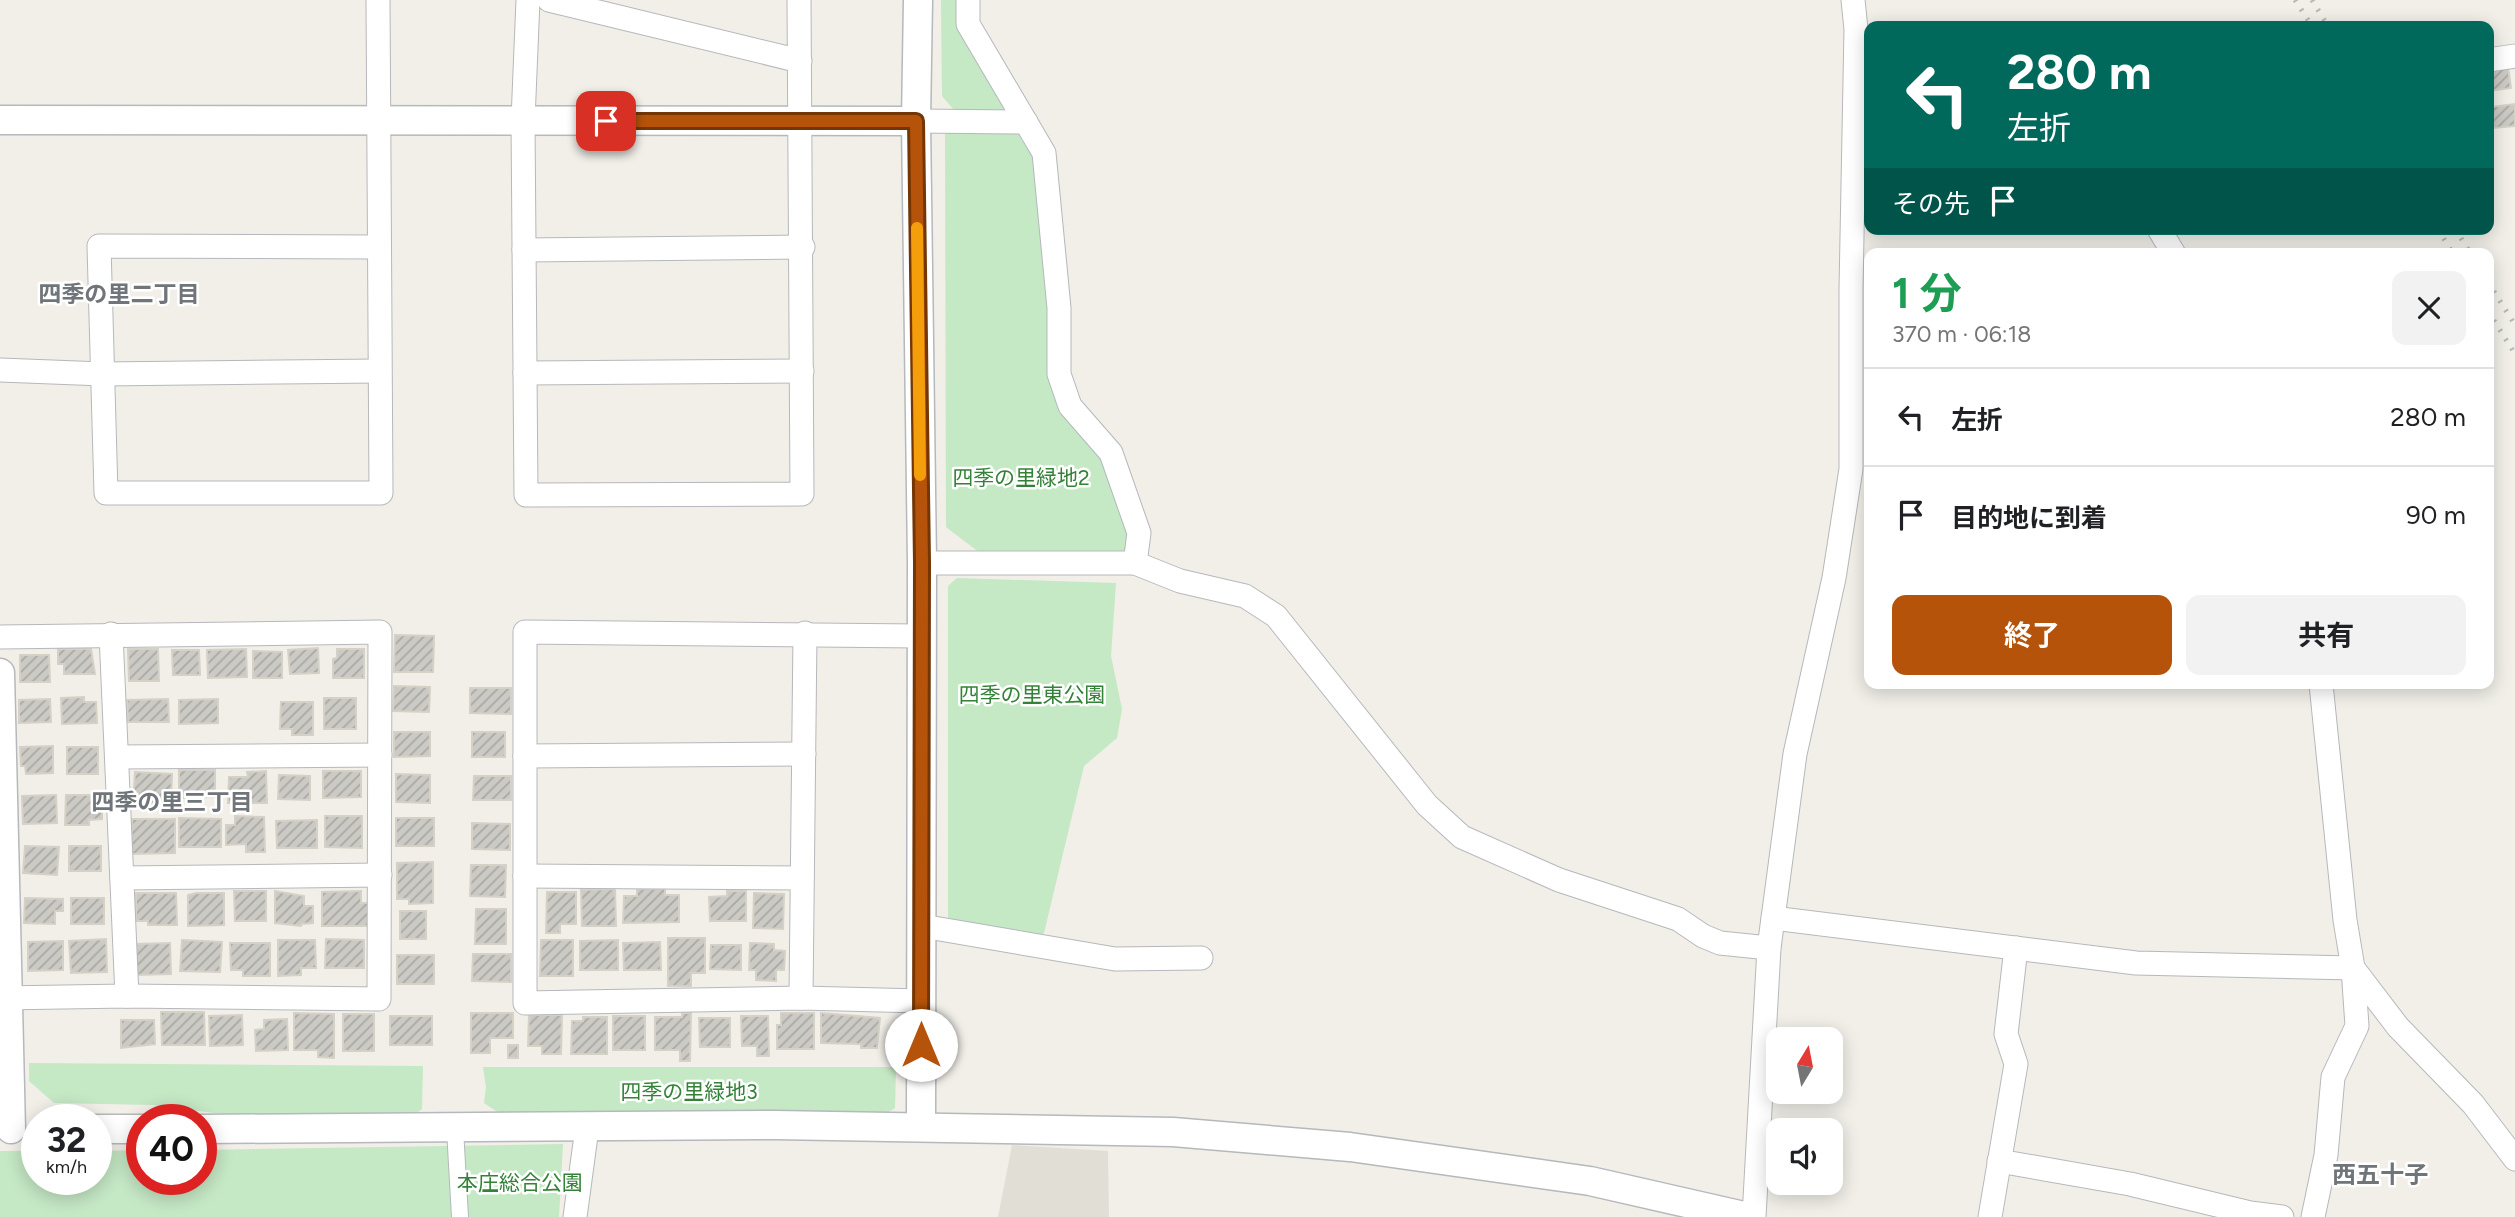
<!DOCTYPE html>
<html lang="ja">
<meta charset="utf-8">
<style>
:root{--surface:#fff;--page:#f2f2f2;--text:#202124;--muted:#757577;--line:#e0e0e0;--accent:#b45309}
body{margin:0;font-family:Figtree,"Noto Sans JP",sans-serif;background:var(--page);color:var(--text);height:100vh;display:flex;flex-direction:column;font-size:26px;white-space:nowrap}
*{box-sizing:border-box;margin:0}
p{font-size:23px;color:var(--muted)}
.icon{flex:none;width:38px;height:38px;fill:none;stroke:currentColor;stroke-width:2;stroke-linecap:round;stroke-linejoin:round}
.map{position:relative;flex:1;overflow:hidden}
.panel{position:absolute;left:1864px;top:248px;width:630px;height:441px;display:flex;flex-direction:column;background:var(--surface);border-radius:14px;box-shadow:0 4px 18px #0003}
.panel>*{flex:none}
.guide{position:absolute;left:1864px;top:21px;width:630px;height:214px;border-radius:14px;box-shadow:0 4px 18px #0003;background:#00695c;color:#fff;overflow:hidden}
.needle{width:46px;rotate:10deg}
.controls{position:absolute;left:1766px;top:1027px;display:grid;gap:14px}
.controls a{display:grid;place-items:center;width:77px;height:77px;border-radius:14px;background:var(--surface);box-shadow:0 4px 18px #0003;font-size:35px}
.speed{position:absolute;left:21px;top:1104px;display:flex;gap:14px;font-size:35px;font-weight:700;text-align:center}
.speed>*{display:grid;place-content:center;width:91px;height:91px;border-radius:50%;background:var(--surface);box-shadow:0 4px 18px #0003;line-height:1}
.speed small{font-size:18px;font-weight:400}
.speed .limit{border:10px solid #d22;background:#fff;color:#111}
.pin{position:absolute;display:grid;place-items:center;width:60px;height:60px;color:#fff;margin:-30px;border-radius:14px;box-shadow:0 4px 10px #0006}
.me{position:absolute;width:77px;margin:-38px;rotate:0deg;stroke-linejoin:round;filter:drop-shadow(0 0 5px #0008)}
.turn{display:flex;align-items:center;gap:24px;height:147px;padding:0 28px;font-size:32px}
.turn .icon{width:91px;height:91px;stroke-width:2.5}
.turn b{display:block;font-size:49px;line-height:60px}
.then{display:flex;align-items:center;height:66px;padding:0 28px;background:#0003;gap:14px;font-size:26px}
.round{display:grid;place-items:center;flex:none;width:74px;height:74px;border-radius:14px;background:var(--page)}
.summary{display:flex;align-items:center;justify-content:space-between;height:119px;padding:0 28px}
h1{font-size:42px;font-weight:700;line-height:52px;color:#1e9e55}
.button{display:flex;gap:14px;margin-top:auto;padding:14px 28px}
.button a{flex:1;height:80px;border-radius:14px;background:var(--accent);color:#fff;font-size:28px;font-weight:700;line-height:80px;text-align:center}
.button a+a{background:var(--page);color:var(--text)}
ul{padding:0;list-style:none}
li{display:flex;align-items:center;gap:21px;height:98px;padding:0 28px;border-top:2px solid var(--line)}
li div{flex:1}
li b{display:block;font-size:26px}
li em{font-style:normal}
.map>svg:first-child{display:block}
.education{fill:#e1ded6}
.green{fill:#c5e8c5}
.building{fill:url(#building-hatch);stroke:#d6d1c6;stroke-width:2}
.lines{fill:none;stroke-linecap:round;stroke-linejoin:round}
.pedestrian-casing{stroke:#b5b8bc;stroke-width:18}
.minor-casing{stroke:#b5b8bc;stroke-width:25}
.tertiary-casing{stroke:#b5b8bc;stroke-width:31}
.pedestrian{stroke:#fff;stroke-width:16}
.minor{stroke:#fff;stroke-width:23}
.tertiary{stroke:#fff;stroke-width:28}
.rail{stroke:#b6b7b8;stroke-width:5;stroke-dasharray:2 9;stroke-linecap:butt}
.route-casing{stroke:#753606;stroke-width:18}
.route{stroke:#b45309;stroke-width:12}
.slow{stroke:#f59e0b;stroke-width:12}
.labels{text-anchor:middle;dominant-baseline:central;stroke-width:5;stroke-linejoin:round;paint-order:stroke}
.park-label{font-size:21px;fill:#348238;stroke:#fff}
.neighbourhood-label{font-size:23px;font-weight:bold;fill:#70757a;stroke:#fff}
.quarter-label{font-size:24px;font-weight:bold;fill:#70757a;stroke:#fff}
</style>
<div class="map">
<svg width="2515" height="1217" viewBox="0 0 2515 1217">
<defs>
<pattern id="building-hatch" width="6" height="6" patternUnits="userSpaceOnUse" patternTransform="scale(1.75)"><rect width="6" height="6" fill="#cccac5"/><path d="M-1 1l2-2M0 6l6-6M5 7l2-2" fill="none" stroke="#a9a8a4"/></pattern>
</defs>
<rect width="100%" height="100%" fill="#f1efe8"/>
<polygon class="education" points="1012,1145 1108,1151 1109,1217 998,1217"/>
<g class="green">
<polygon points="941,0 963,0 1006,95 1003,111 954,110 942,96"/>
<polygon points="945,130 1021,132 1036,152 1053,319 1048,370 1103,457 1130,532 1124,552 980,553 946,527"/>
<polygon points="957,578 1116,583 1111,656 1122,709 1117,738 1084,766 1044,933 1038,941 950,924 948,916 948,586"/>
<polygon points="29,1063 423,1066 422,1109 409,1119 259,1119 153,1105 54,1103 29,1081"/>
<polygon points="483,1067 896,1067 895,1108 883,1116 502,1115 484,1103 486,1087"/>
<polygon points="563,1144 559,1217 0,1217 0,1151 37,1151 37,1180 96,1180 96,1151 142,1150 142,1180 201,1180 201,1150"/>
</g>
<g class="building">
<polygon points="2508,67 2511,88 2488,91 2488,69"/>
<polygon points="2515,104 2515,126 2493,128 2491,107"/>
<polygon points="395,635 434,636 433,672 394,672"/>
<polygon points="318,648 319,673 290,674 288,650"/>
<polygon points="58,649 91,649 95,674 64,674 64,664 58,664"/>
<polygon points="128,649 158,649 159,681 129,681"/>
<polygon points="246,649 247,677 208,678 207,650"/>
<polygon points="337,649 364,649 364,678 333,678 333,659 337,658"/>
<polygon points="172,650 199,650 200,675 173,675"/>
<polygon points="253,651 282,652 282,678 253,678"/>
<polygon points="20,655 49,655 50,682 20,682"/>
<polygon points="394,686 430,687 429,712 393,711"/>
<polygon points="470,688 511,688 511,714 470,713"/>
<polygon points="84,697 84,702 96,702 97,723 62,724 61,698"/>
<rect x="324" y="698" width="32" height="31"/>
<polygon points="50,699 51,722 19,723 19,700"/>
<polygon points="168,699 169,722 128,722 127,700"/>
<polygon points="218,699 218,723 179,724 179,700"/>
<polygon points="281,702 313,702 313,735 292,735 292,729 280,729"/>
<polygon points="394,732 430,732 430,756 394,757"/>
<rect x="472" y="732" width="33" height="25"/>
<polygon points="53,746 53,773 26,774 25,766 21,766 20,747"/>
<rect x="67" y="747" width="31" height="27"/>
<polygon points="179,770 215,770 215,797 179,798"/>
<polygon points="266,771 267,803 228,803 229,777 248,777 247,772"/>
<polygon points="323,771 361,771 361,797 323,798"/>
<polygon points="135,772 172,774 171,805 133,802"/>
<polygon points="396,774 430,775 430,803 396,802"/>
<polygon points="279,775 310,776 310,800 278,799"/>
<polygon points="474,776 511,776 511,800 473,800"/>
<polygon points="56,795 57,823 23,824 22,796"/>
<polygon points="66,795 102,795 102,819 89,820 89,825 65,825"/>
<polygon points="235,816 264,817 265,852 246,852 246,844 226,845 226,825 235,825"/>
<polygon points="325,816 362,816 362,848 325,847"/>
<polygon points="179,818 221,819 221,847 179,847"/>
<rect x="396" y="818" width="38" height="28"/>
<polygon points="132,819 175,819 175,853 131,854"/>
<polygon points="317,820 317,848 277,848 276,821"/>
<polygon points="472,823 510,824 510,850 472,849"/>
<polygon points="25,846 59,847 57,875 23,873"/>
<rect x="69" y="846" width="32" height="25"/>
<polygon points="433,862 433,903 409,904 409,899 397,899 397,863"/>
<polygon points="471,865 506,865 505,897 470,896"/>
<polygon points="615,889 616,926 582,926 581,890"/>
<polygon points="637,889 665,889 665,895 679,895 679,922 623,923 624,896 637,896"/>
<polygon points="234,891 266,891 266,921 235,921"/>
<polygon points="275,891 304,896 304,906 313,906 313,923 301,924 301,926 275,923"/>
<polygon points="361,891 361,903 368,903 369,926 322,926 322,892"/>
<polygon points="727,891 746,891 746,921 710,921 709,897 727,896"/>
<polygon points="547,892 576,892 576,924 560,924 560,933 546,933"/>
<polygon points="136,893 176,893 177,925 148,925 148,921 136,921"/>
<polygon points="196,893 224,893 224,925 188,926 188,895"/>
<polygon points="754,893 784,894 783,929 753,928"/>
<polygon points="25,898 63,899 63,911 55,911 55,924 24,923"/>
<rect x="71" y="898" width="33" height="26"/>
<polygon points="476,909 506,909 506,944 475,944"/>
<rect x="400" y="911" width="26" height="28"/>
<polygon points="668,938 705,938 705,973 691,973 691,986 668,986"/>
<polygon points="106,939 107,972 71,973 69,941"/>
<polygon points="326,939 364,940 364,968 325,968"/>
<polygon points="182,940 222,942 220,972 180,971"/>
<polygon points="278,940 315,940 316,968 301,968 301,975 278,976"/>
<polygon points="541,940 573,940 573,976 540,976"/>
<polygon points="618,940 618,970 580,970 580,941"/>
<polygon points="63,941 63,970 28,971 28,942"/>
<polygon points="660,942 661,970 624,970 623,943"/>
<polygon points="170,943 171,974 136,975 135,944"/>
<polygon points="230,943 270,943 270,976 243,976 243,970 231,970"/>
<polygon points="750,943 774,944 774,950 785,951 784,970 776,970 776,981 756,980 756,970 749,970"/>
<polygon points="711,945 741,945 741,970 710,969"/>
<polygon points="473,954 511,954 511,982 472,981"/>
<rect x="397" y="955" width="37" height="29"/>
<polygon points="161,1012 204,1012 205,1045 162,1045"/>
<polygon points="294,1013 334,1014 334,1058 318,1057 318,1050 294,1050"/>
<polygon points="471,1013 513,1013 513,1038 490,1038 490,1053 471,1053"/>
<polygon points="682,1013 691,1013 690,1061 680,1061 680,1050 655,1050 655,1017 682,1017"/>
<polygon points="781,1013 814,1013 814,1049 777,1049 777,1025 781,1025"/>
<polygon points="821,1013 880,1018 877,1048 861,1048 861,1044 821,1043"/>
<rect x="343" y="1014" width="31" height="37"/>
<polygon points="242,1015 243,1045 210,1046 209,1016"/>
<polygon points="529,1015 562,1015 561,1054 542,1054 542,1046 528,1046"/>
<rect x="390" y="1016" width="42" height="29"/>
<rect x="613" y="1016" width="32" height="34"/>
<polygon points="741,1016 768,1016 769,1056 757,1056 757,1046 742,1046"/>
<polygon points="583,1017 607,1017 607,1054 571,1054 572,1021 583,1021"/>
<polygon points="699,1018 730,1018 730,1047 700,1047"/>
<polygon points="287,1019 288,1050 256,1051 255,1030 264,1029 264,1020"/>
<polygon points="121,1020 154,1020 155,1044 121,1048"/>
<rect x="508" y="1045" width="10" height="13"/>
</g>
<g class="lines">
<g class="pedestrian-casing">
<polyline id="pedestrian" points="455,1129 460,1217"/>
</g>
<g class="minor-casing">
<g id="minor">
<polyline points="378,0 381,493 106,493 99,246 378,247"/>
<polyline points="528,0 523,120 526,495 802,494 799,0"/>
<polyline points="549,0 800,61"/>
<polyline points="968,0 968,24 1044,153 1059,308 1059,374 1070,406 1111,453 1139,533 1135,563"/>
<polyline points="2488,60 2515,56"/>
<polyline points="916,121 1026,122"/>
<polyline points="2159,229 2174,254"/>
<polyline points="524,250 803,247"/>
<polyline points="0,370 103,374 379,371"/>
<polyline points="525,373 802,371"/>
<polyline points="922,563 1135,563 1180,581 1245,596 1276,616 1427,805 1462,837 1559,880 1678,919 1703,936 1720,943 1769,948"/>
<polyline points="111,634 127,996"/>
<polyline points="920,636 525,632 525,1003 801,998 921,1001"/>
<polyline points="0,637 380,632 379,999 127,996 0,998"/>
<polyline points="525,756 804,754"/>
<polyline points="117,757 380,755"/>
<polyline points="525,876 802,878"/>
<polyline points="122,878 380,875"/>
<polyline points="1773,918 2136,963 2353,968"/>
<polyline points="922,926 1115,959 1201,958"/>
<polyline points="2353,968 2398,1027 2473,1104 2515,1159"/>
<polyline points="801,998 805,633"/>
<polyline points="1999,1161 2130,1184 2250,1213 2282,1217"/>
<polyline points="575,1217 587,1128"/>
<polyline points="1754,1217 1769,948 1795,754 1834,578 1851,469 1851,289 1856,29 1853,0"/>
<polyline points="1990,1217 2016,1064 2006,1034 2016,948"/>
<polyline points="2313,1217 2326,1155 2333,1077 2357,1026 2353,968 2345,920 2321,684"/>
</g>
</g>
<g class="tertiary-casing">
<g id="tertiary">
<polyline points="918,0 916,121 922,563 921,1126"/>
<polyline points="0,120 916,121"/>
<polyline points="0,673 11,1129"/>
<polyline points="96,1129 142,1129"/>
<polyline points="201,1129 775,1125 1173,1132 1350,1147 1590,1181 1748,1217"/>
</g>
</g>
<use href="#pedestrian" class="pedestrian"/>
<use href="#minor" class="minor"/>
<use href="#tertiary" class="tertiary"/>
<g class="rail">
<polyline points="2295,0 2312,26"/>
<polyline points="2312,0 2328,26"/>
<polyline points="2438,229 2453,254"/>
<polyline points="2455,229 2471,254"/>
<polyline points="2488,282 2515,325"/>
<polyline points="2488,311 2515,354"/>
</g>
</g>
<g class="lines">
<g class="route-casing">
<polyline id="route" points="606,121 916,121 922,563 921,1045"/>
</g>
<use href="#route" class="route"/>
<polyline class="slow" points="917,228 920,475"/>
</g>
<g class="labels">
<g class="park-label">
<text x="1021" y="477">四季の里緑地2</text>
<text x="1032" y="694">四季の里東公園</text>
<text x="689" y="1091">四季の里緑地3</text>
<text x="520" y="1182">本庄総合公園</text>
</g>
<g class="neighbourhood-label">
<text x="119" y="294">四季の里二丁目</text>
<text x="172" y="802">四季の里三丁目</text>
</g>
<g class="quarter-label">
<text x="2380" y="1174">西五十子</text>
</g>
</g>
</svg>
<div class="controls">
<a><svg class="needle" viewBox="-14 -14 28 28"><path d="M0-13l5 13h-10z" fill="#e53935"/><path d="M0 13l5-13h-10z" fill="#757577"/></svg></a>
<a><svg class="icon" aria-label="sound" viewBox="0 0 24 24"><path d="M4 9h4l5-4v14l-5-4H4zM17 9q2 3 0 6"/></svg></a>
</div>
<div class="speed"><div>32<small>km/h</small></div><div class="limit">40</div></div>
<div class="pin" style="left:606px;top:121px;background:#d93025"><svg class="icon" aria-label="arrive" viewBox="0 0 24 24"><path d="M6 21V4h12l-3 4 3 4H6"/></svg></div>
<svg class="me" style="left:921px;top:1045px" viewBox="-20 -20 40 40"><circle r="19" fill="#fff"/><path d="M0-13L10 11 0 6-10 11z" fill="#b45309"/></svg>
<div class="guide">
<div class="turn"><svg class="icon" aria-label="left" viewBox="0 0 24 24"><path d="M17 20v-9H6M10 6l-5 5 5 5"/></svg><div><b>280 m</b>左折</div></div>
<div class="then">その先<svg class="icon" aria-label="arrive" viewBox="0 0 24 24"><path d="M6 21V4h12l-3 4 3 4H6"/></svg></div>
</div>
<section class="panel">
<div class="summary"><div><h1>1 分</h1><p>370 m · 06:18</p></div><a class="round"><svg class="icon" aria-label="close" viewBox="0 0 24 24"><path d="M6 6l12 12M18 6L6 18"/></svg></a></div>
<ul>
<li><svg class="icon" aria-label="left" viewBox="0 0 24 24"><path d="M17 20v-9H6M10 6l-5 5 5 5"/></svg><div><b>左折</b></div><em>280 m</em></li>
<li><svg class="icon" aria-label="arrive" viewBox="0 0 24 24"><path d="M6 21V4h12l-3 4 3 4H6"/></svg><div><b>目的地に到着</b></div><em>90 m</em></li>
</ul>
<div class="button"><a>終了</a><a>共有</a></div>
</section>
</div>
